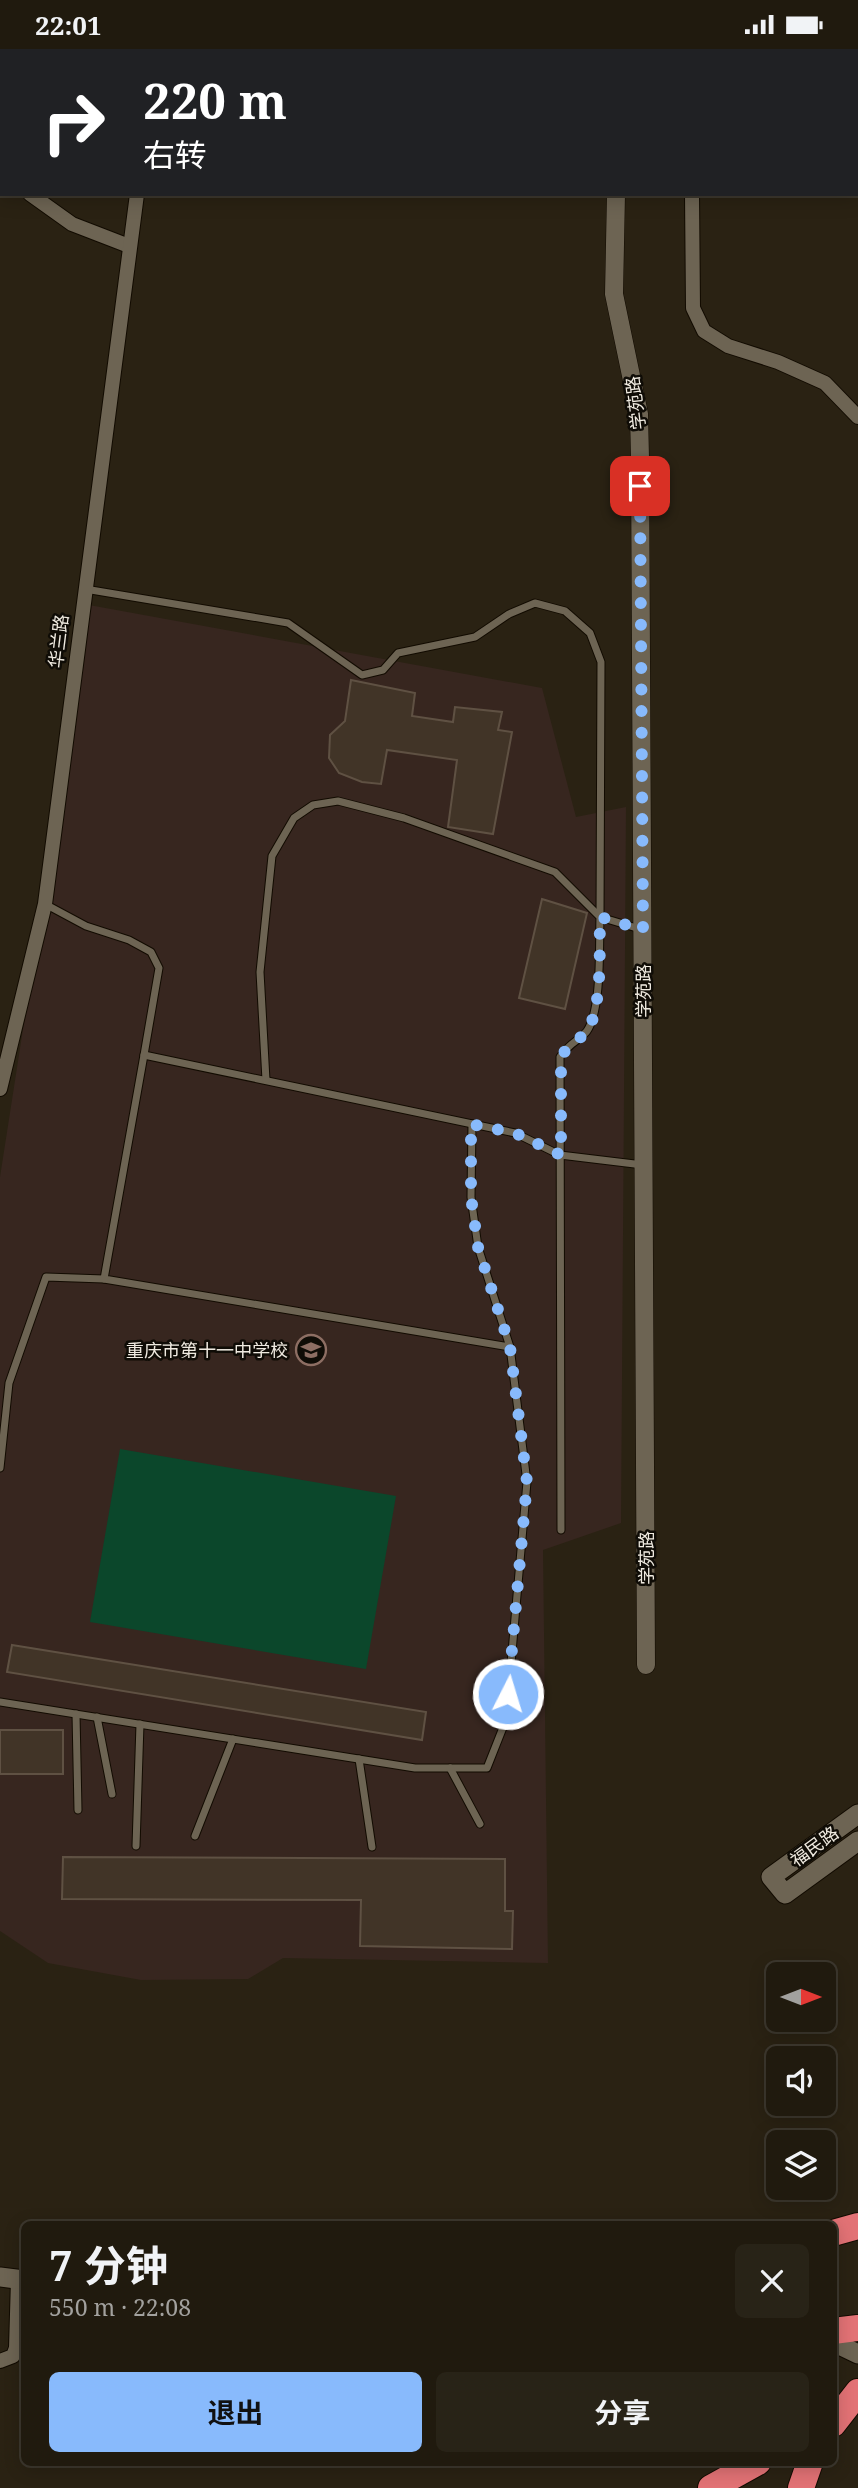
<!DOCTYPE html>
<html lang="zh">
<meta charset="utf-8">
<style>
:root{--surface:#201a0e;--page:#282317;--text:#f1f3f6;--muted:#a2a19e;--line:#3d382e;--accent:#88bafc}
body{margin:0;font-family:"Noto Serif","Noto Sans SC",serif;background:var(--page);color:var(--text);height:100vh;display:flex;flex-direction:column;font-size:26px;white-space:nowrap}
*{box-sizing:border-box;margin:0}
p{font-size:23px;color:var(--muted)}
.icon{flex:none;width:38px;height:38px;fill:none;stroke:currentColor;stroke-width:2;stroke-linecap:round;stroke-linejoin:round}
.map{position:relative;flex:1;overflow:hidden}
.drawer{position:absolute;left:21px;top:2172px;width:816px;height:245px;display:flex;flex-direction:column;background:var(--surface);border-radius:10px;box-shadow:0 4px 18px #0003,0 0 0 2px var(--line)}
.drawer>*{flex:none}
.top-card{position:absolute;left:0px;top:0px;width:859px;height:147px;box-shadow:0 4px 18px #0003,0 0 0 2px var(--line);background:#202124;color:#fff;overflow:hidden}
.needle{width:46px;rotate:90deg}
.controls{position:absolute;left:766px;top:1913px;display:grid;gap:14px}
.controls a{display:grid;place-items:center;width:70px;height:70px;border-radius:10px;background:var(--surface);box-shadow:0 4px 18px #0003,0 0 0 2px var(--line);font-size:35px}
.pin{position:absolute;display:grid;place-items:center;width:60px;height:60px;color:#fff;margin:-30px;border-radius:14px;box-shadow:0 4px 10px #0006}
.me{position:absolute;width:77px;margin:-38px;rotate:5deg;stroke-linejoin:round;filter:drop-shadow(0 0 5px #0008)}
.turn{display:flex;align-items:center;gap:24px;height:147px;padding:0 28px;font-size:32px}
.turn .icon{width:91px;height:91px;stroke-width:2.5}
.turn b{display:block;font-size:49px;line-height:60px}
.round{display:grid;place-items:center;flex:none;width:74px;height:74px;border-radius:10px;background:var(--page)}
.overview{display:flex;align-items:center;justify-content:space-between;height:119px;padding:0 28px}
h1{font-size:42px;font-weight:700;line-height:52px}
.primary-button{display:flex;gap:14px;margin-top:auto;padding:14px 28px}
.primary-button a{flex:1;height:80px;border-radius:10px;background:var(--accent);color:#111;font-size:28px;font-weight:700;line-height:80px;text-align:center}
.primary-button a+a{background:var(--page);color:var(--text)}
.status{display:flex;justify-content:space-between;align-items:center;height:49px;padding:0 35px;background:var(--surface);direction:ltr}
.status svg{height:19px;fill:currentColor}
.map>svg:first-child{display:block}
.education{fill:#37261f}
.green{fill:#0b472b}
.building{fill:#413427;stroke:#5f5143;stroke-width:2}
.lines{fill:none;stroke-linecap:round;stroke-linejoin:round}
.service-casing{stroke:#120b01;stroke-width:9}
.minor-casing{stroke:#120b01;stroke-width:16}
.tertiary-casing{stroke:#120b01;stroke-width:19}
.secondary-casing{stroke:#120b01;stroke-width:21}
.motorway-casing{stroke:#120b01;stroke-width:28}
.service{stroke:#6d6453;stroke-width:7}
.minor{stroke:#6d6453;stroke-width:14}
.tertiary{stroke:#6d6453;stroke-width:18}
.secondary{stroke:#6d6453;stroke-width:19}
.motorway{stroke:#e27275;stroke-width:26}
.route{stroke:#88bafc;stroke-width:12;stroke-dasharray:0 21.6}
.labels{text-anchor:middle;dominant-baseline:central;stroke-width:5;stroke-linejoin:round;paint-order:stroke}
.street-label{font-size:18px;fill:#efeae0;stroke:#0f0c06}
.poi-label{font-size:18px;fill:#efeae0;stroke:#0f0c06;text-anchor:end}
</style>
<div class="status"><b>22:01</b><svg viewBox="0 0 49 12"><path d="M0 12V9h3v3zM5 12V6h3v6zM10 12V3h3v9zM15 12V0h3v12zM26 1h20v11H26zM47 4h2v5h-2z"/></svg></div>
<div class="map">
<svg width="858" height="2439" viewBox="0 0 858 2439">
<rect width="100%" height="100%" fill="#2a2213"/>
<polygon class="education" points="89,556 542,639 576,768 626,758 621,1474 543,1501 548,1914 283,1909 248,1930 141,1931 48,1914 0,1882 0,1128"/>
<polygon class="green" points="120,1400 396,1447 366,1620 90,1573"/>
<g class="building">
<polygon points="351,631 415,644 412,667 453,673 455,658 502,663 498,681 512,683 493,785 448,778 457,711 387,701 381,735 362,733 339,724 329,709 330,686 345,672"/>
<polygon points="542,850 587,864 565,960 519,949"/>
<polygon points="12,1596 426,1663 422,1691 7,1623"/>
<rect x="0" y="1681" width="63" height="44"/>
<polygon points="63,1808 505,1810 505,1862 513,1862 512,1900 360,1897 361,1851 62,1850"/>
</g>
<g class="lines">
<g class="service-casing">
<g id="service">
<polyline points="85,540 288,574 362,626 383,621 398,604 475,588 509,565 535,554 565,562 590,584 601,613 600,868 640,880"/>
<polyline points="45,855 86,877 129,891 151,903 159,919 144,1006 515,1084 560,1106 643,1116"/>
<polyline points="144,1006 104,1230 510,1298 478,1198 471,1148 472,1075"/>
<path d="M266,1031L260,923L272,807L294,769L313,756L338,752L404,769L555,823L600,868C599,896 602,960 587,982C580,991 570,993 560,1008L561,1481"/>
<polyline points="0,1419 9,1334 46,1228 104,1230"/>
<polyline points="0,1653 415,1719 487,1719 506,1671 527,1433 510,1298"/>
<polyline points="76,1665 78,1761"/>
<polyline points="97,1668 112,1745"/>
<polyline points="359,1710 372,1798"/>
<polyline points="450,1719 480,1775"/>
<polyline points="195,1787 233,1690"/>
<polyline points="136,1797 140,1675"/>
</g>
</g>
<g class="minor-casing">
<g id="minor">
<polyline points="688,0 688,2"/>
<polyline points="161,2 161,0"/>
<polyline points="0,120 2,121"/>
<polyline points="30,145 72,175 129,197"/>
<polyline points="692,145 693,259 704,282 728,297 778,313 825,334 858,368"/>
<polyline points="0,1040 45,855 137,145"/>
<polyline points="0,2312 13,2307 16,2299 18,2231"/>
</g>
</g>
<g class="tertiary-casing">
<g id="tertiary">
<polyline points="620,2 620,0"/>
<polyline points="616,145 614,245 639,365 640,409 646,1616"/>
</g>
</g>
<g class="secondary-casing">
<g id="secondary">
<polyline points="858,1765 771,1828 785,1845 858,1792"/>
<polyline points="0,2228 24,2231"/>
<polyline points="833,2293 858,2305"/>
</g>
</g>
<g class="motorway-casing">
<g id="motorway">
<polyline points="833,2184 858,2177"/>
<polyline points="833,2282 858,2279"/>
<polyline points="833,2375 858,2343"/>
<polyline points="711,2439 758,2413"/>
<polyline points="801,2439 810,2413"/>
</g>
</g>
<use href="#service" class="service"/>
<use href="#minor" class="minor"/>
<use href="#tertiary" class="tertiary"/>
<use href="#secondary" class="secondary"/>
<use href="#motorway" class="motorway"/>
</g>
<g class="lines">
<path class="route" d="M508,1645L527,1433L510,1298L478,1198L471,1148V1075L515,1084L561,1106V1008C570,993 580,991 587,982C603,959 599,897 600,868L643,881L640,437"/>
</g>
<defs>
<g id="school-ring" transform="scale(1.575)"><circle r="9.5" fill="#0f0c06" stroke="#8d6e63" stroke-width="1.5"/><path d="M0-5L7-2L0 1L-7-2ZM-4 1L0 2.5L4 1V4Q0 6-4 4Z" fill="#8d6e63"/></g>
</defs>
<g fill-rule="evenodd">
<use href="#school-ring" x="311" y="1301"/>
</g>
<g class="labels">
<g class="street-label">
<text transform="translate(635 354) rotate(-97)">学苑路</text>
<text transform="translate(58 592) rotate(-83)">华兰路</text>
<text transform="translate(643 942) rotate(-90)">学苑路</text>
<text transform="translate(646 1509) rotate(-90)">学苑路</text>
<text transform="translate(814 1797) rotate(-36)">福民路</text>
</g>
<g class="poi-label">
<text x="288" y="1301">重庆市第十一中学校</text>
</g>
</g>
</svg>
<div class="controls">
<a><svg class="needle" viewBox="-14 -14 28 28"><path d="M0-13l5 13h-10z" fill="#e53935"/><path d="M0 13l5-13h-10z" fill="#a2a19e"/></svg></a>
<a><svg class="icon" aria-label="sound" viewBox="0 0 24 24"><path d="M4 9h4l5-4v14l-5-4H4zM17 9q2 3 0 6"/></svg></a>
<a><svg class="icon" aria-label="layers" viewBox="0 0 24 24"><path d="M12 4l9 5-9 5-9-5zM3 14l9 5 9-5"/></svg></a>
</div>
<div class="pin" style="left:640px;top:437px;background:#d93025"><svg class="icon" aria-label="arrive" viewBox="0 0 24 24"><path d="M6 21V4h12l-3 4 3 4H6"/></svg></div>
<svg class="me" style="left:508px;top:1645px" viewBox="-20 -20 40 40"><circle r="17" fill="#88bafc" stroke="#fff" stroke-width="3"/><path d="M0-11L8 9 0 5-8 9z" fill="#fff"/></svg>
<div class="top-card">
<div class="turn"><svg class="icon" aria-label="right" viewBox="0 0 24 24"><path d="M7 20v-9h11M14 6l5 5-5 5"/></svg><div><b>220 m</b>右转</div></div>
</div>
<section class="drawer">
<div class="overview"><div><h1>7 分钟</h1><p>550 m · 22:08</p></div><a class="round"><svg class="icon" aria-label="close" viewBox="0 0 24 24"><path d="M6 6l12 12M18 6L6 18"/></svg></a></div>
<div class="primary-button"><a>退出</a><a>分享</a></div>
</section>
</div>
